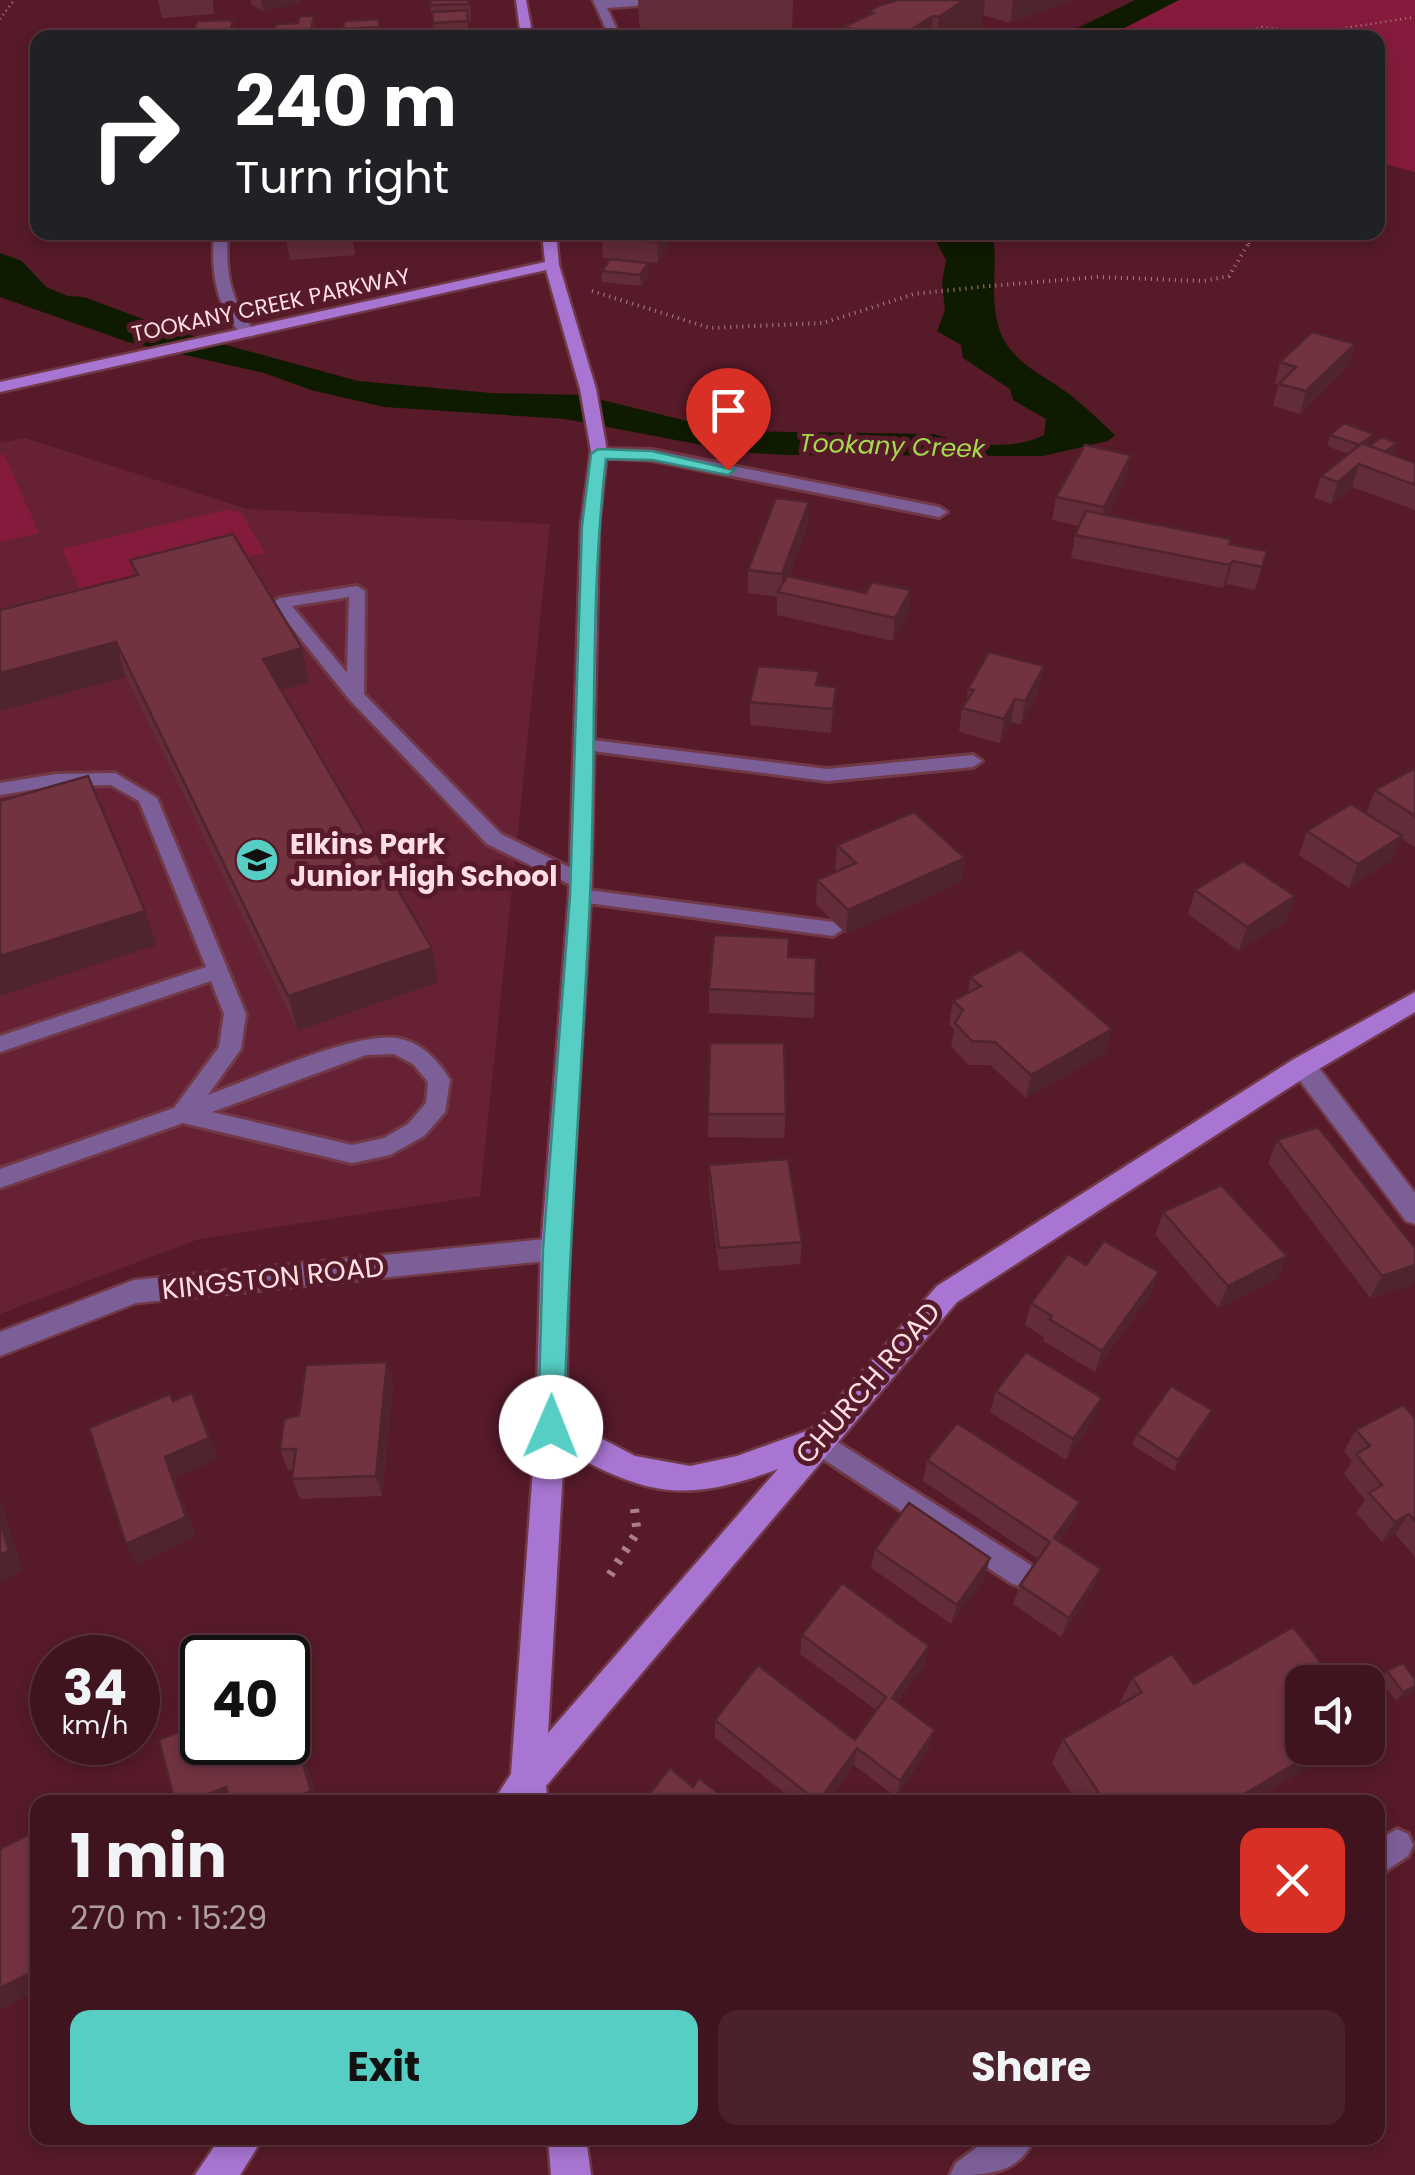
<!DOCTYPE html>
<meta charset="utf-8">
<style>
:root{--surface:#40141f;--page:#4b212c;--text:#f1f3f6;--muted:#ae9ea4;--line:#59333d;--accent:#56cec4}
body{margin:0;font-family:Poppins,sans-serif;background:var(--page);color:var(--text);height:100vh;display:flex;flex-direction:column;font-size:38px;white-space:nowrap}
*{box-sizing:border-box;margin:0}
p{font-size:32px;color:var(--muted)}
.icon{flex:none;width:55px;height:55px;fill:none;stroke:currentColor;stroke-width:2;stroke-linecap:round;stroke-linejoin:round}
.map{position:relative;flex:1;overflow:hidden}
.panel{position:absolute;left:30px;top:1795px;width:1355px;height:350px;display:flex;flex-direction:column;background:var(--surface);border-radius:20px;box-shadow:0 5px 15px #0003,0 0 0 2px var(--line)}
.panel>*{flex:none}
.banner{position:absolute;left:30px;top:30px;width:1355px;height:210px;border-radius:20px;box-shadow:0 5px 15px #0003,0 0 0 2px var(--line);background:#202124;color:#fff;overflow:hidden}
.controls{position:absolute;left:1285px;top:1665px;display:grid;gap:20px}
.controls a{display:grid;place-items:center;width:100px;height:100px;border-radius:20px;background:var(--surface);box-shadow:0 5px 15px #0003,0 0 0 2px var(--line);font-size:50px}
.speed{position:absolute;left:30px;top:1635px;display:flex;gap:20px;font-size:50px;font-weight:700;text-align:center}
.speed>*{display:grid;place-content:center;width:130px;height:130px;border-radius:50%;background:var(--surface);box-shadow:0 5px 15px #0003,0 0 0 2px var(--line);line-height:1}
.speed small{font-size:25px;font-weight:400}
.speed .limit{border:5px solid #111;border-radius:15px;background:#fff;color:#111}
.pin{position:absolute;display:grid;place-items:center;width:85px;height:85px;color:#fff;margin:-102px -42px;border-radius:50% 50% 50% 0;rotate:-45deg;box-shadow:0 0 10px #0007}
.pin .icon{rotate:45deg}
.me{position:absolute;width:110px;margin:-55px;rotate:1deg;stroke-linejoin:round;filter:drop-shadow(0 0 8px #0008)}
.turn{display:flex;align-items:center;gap:35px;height:210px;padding:0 40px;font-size:45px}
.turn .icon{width:130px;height:130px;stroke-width:2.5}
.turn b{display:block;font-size:70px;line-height:85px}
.round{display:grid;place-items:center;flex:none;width:105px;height:105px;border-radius:20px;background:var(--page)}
.overview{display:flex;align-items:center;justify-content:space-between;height:170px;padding:0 40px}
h1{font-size:60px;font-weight:700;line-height:75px}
.action{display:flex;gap:20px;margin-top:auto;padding:20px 40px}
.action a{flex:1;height:115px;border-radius:20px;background:var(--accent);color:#111;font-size:40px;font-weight:700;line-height:115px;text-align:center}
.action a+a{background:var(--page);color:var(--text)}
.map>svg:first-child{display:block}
.built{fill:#662234}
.green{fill:#851b3c}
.water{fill:#0f1b00}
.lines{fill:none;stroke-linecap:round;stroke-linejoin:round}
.stream{fill:#0f1b00;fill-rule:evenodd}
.lane-casing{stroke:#713947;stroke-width:6}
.street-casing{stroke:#713947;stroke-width:5}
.secondary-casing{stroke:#713947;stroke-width:5}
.path-far2{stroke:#ad7f88;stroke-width:2.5;stroke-dasharray:1 4;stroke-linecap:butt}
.path-far1{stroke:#ad7f88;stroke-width:4;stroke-dasharray:1 5;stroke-linecap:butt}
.path{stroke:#ad7f88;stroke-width:9;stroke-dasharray:4 10;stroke-linecap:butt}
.lane{fill:#7d5f98;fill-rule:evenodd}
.street{fill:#7d5f98;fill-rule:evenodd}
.secondary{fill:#a876d2;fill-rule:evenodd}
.wall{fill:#622c38}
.shaded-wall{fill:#50242e}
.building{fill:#723341;stroke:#50242e;stroke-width:2.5}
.route{fill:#56cec4;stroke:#38867f;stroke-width:2.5}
.labels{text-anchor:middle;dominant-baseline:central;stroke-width:10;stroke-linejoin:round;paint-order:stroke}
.far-street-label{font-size:22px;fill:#fedee2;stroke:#561a29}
.far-water-label{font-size:25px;font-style:italic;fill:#a4db4c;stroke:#561a29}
.poi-label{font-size:28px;font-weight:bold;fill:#fedee2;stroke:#561a29;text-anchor:start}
.street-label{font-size:28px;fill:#fedee2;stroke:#561a29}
</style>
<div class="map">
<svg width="1415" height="2175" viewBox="0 0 1415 2175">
<rect width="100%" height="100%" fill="#561a29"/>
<polygon class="built" points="25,438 247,509 550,524 480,1196 199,1239 0,1314 0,443"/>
<g class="green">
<polygon points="1156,0 1415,0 1415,172 1378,162 1378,38 1088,38"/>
<polygon points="4,454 39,533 0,542 0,455"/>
<polygon points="225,510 241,512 265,553 84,598 62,549"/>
</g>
<g class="water">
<polygon points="1135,0 1179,0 1107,37 1059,37"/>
<path d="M937,233H992C999,261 989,292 998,325C1007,358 1036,371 1062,389C1081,402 1098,419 1115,435L1108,441L1043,456L784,455L739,452L565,419L384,407L311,390L264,373L128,342L0,297V253L22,261L46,287L68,296L84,297L175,331L358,381L491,393L582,395L727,431L934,434C966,445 1013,451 1044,435L1046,419L1013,400L1010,389L963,358L961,345L937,331L945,310L942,282L946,260L937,243Z"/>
</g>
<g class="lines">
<polygon class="stream" points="1029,383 1035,383 1076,419 1078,437 1072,437 1069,422 1029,387"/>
<g class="lane-casing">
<g id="lane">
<polygon points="599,449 652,450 939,507 947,512 939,517 652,460 594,457 594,451"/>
<path d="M357,586L365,591L364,694L501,834L587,876L590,881L587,886H573L487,844L349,699L272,603L280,598ZM349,597L347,673L292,606Z"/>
<polygon points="584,739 827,769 973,755 982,761 973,767 827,781 577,749 577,741"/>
<path d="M115,773L157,798L246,1014L241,1049L208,1095C255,1078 350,1033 396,1038C420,1041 439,1061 450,1080L445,1112L424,1136L390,1155L352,1163L183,1123L0,1188V1169L174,1108L219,1047L224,1014L211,981L0,1052V1036L206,967L139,801L111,785L56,786L0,795V783L56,774ZM394,1054L413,1064L428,1082L426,1103L408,1124L384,1138L352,1145L212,1112L366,1055Z"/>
<polygon points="580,889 833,922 843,929 833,936 573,901 570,896 573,891"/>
<polygon points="817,1429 1031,1565 1035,1574 1031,1583 1021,1587 1011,1583 808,1449 804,1441 808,1433"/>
<polygon points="1397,1829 1408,1834 1413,1845 1408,1856 1378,1876 1378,1840"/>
<path d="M989,2138H1034C1019,2175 985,2175 950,2175L956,2163Z"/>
</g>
</g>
<g class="street-casing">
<g id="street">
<polygon points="593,0 669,0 673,3 607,8 621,38 610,38"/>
<path d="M214,232H228C225,272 230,302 256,333L253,336H243C215,306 211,272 214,232Z"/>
<polygon points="1303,1057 1312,1059 1415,1193 1415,1224 1406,1221 1294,1073 1291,1066 1294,1059"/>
<polygon points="555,1238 565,1241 569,1249 565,1257 555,1260 136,1303 0,1356 0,1332 134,1280"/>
</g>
</g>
<g class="secondary-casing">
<g id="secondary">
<polygon points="516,0 526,0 533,38 521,38"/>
<path d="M542,232H556L559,265L596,389L607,451L599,525L591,896L569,1249L566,1420L635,1456L690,1466L737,1456L812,1429L937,1286L1294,1059L1415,992V1012L1312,1073L957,1302L546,1786L548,1802H493L511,1774L536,1427L541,1249L569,896L581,525L591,451L580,389L546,270L0,392V382L545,262ZM564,1450C650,1497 686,1503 778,1469L548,1733Z"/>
<polygon points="220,2138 263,2138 240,2175 195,2175"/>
<polygon points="548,2138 586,2138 591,2175 551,2175"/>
</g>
</g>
<g class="path-far2">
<polyline points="0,19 14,0"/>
<polyline points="1218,38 1262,27 1313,33 1415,17"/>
<polyline points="1249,244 1250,232"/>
</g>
<polyline class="path-far1" points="592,291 710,328 823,323 914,294 989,286 1097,277 1204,281 1229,276 1250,241"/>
<polyline class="path" points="610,1575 637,1532 634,1504"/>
<use href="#lane" class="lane"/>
<use href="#street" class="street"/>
<use href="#secondary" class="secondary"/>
</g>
<g class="wall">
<polygon points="158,0 213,0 214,14 162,18"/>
<polygon points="251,0 301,0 301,3 263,11 251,4"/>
<polygon points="470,0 471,22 468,22 469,38 434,38 430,5"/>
<polygon points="638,0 793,0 792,35 739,38 643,38 639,23"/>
<polygon points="899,0 1074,0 1010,23 983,15 982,29 969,38 842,38 843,27 868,15 868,12"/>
<polygon points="314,16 316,38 275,38 274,32"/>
<polygon points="379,19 381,37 345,38 343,29"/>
<polygon points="233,20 236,38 190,38 190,35"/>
<polygon points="352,232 355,255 290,260 286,239"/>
<polygon points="605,232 668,232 668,246 658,263 603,258 602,237"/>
<polygon points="602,271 649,274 641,286 602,282"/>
<polygon points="1355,344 1348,366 1300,414 1273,406 1278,385 1275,384 1280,362"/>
<polygon points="1330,435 1370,445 1415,463 1415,510 1352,487 1331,504 1314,498 1321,476 1348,454 1327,446"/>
<polygon points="1131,455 1126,477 1107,515 1230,544 1267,551 1255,590 1226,584 1223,588 1071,558 1075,535 1079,526 1052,520 1056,497"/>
<polygon points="808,524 789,576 909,613 893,641 777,615 777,597 748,593 748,570"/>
<polygon points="130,560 302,648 309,682 282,690 438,982 298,1031 126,677 0,711 0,610 134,576"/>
<polygon points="819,671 818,685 836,687 831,733 750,725 750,702"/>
<polygon points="968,689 1039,690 1021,724 1011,723 1000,743 959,732 962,708 966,703"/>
<polygon points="1415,768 1415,847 1401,838 1392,860 1349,888 1299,855 1307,831 1366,814 1375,790"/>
<polygon points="837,845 965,858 962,882 846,934 816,904 817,880 838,871 835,869"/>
<polygon points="1195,890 1287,920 1239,951 1188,914"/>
<polygon points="788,957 815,994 814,1018 709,1013 709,989"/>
<polygon points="970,977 1106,1053 1026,1098 990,1065 968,1065 951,1046 954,1029 949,1024 953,1001 968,993"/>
<polygon points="710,1043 786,1114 784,1138 708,1137"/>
<polygon points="1277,1140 1415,1248 1415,1280 1413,1284 1370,1298 1268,1163"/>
<polygon points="709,1165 802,1242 800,1264 719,1271 709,1188"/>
<polygon points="1163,1212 1287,1256 1277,1279 1218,1308 1155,1235"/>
<polygon points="1086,1265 1151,1294 1095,1372 1043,1341 1044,1337 1025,1325 1031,1303"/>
<polygon points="387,1362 393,1383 382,1496 300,1499 292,1479 293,1470 288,1470 280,1449 299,1415"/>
<polygon points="996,1391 1094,1419 1066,1460 990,1412"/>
<polygon points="1212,1410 1207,1421 1174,1471 1132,1445 1137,1434"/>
<polygon points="1415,1418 1415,1557 1395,1534 1382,1542 1356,1513 1365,1500 1344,1474 1352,1461 1344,1451 1356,1430"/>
<polygon points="927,1460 1072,1522 1059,1541 1093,1589 1061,1637 1013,1604 1020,1585 1038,1559 923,1481"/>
<polygon points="875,1549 985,1577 951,1624 871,1568"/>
<polygon points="802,1635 925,1664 897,1702 930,1747 896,1797 854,1765 827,1802 796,1802 715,1738 715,1720 855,1740 876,1710 800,1654"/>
<polygon points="1387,1671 1415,1679 1415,1689 1411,1693 1396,1701 1380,1680"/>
<polygon points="1132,1678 1194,1684 1252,1802 1077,1802 1052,1763 1063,1739 1120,1705 1119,1704"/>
</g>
<g class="shaded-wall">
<polygon points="261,0 301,0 301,3 263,11"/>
<polygon points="964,0 985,0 982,29 969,38 937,38 939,17"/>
<polygon points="1013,0 1074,0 1010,23"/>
<polygon points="314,16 317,34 316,38 312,38 311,31"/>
<polygon points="933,16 931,38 898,38"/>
<polygon points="233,20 236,38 231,38 230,33"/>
<polygon points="664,232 668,232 668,246 658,263 657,242"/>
<polygon points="648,263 649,274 641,286 640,275"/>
<polygon points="1355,344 1348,366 1300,414 1306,391"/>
<polygon points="1374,434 1370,445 1356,457 1360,445"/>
<polygon points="1397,443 1394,454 1385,452"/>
<polygon points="1131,455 1126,477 1099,530 1104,507"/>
<polygon points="1359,464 1352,487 1331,504 1338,482"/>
<polygon points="809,502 808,524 783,593 782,593 782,574"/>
<polygon points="1233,561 1226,584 1223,588 1229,565"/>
<polygon points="911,590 909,613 893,641 895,618"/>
<polygon points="116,642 126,677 0,711 0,673"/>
<polygon points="302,648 309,682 272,693 263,659"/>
<polygon points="1044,666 1039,690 1021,724 1025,701"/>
<polygon points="836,687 835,711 831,733 833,709"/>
<polygon points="1015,699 1011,723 1000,743 1004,719"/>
<polygon points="1402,836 1392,860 1349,888 1358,864"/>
<polygon points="965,858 962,882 846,934 848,910"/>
<polygon points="1295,896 1287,920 1239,951 1247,927"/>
<polygon points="145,911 157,945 0,996 0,956"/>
<polygon points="432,948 438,982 298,1031 288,996"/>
<polygon points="1112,1029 1106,1053 1026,1098 1031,1075"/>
<polygon points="1287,1256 1277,1279 1218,1308 1228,1286"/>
<polygon points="1415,1265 1415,1280 1413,1284 1370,1298 1382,1276"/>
<polygon points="1159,1272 1151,1294 1095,1372 1102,1351"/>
<polygon points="387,1362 393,1383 382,1496 376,1476"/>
<polygon points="192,1393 219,1459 175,1478 196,1537 138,1564 126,1544"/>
<polygon points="1102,1398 1094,1419 1066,1460 1073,1439"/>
<polygon points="1212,1410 1207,1421 1174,1471 1178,1460"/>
<polygon points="0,1498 23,1571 0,1582"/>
<polygon points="1080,1502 1072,1522 1047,1558 1054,1538"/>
<polygon points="1409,1514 1395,1534 1382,1542 1395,1522"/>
<polygon points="990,1558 985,1577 951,1624 957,1605"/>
<polygon points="1101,1569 1093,1589 1061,1637 1069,1618"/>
<polygon points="929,1646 925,1664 888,1716 892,1698"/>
<polygon points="1415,1686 1415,1689 1411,1693 1396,1701 1403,1692"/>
<polygon points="288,1703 289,1707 318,1802 286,1802"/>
<polygon points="935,1730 930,1747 896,1797 900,1781"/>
<polygon points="857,1748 854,1765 827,1802 818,1802"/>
<polygon points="1321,1748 1341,1748 1252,1802 1231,1802"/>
<polygon points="226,1787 236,1802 190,1802"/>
<polygon points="38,1969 38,1990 0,2010 0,1988"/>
</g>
<g class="building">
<polygon points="431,0 469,0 469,4 430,5"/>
<polygon points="899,0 964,0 939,17 933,16 898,38 843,27 873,13 868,12 880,5"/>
<polygon points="467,10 468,21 433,23 432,12"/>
<polygon points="300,16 314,16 311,31 274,32 276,24 298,23"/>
<polygon points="379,19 379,27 343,29 344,21"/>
<polygon points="233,20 230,33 190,35 198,21"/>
<polygon points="813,32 816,38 763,38"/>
<polygon points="286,232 351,232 351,234 286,239"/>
<polygon points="605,232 664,232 657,242 602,237"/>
<polygon points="610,259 648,263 640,275 602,271"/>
<polygon points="1312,332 1355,344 1306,391 1279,384 1296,367 1280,362"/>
<polygon points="1344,423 1374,434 1360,445 1330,435"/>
<polygon points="1382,437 1397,443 1385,452 1369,446"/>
<polygon points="1362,443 1415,463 1415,485 1359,464 1338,482 1321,476"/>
<polygon points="1085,445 1131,455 1104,507 1056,497"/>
<polygon points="776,498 809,502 782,574 748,570"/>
<polygon points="1086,511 1231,539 1229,544 1267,551 1262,567 1233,561 1229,565 1075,535"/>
<polygon points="233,534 302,648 263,659 432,948 288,996 116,642 0,673 0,610 138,575 130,560"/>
<polygon points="787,576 866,593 872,582 911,590 895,618 778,592"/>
<polygon points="989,652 1044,666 1025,701 1015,699 1004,719 962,708 974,690 968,689"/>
<polygon points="758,666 819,671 816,685 836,687 833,709 750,702"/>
<polygon points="1415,768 1415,816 1375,790"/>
<polygon points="88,776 145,911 0,956 0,801"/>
<polygon points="1351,804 1402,836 1358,864 1307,831"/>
<polygon points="914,812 965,858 848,910 817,880 856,863 837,845"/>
<polygon points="1243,861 1295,896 1247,927 1195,890"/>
<polygon points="714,935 789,938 788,957 816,958 815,994 709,989"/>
<polygon points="1021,950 1112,1029 1031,1075 995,1042 972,1041 955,1023 963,1010 953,1001 981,986 970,977"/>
<polygon points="710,1043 784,1043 786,1114 708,1114"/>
<polygon points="1318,1127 1415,1248 1415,1265 1382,1276 1277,1140"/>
<polygon points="788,1159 802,1242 719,1248 709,1165"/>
<polygon points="1221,1185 1287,1256 1228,1286 1163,1212"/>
<polygon points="1104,1241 1159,1272 1102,1351 1049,1319 1052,1316 1031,1303 1068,1254 1086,1265"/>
<polygon points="1026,1352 1102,1398 1073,1439 996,1391"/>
<polygon points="387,1362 376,1476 292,1479 296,1449 280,1449 284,1419 299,1415 306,1365"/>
<polygon points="1171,1386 1212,1410 1178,1460 1137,1434"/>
<polygon points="192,1393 209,1438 165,1457 186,1517 126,1544 89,1428 170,1394 173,1401"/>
<polygon points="1403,1405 1415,1418 1415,1521 1409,1514 1395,1522 1369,1493 1382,1485 1356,1454 1370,1446 1356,1430"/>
<polygon points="957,1423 1080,1502 1054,1538 1101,1569 1069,1618 1020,1585 1050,1542 927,1460"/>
<polygon points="909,1503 990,1558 957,1605 875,1549"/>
<polygon points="0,1522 9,1551 0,1555"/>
<polygon points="842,1583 929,1646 892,1698 935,1730 900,1781 857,1748 818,1802 715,1720 758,1665 855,1740 886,1697 802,1635"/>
<polygon points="1293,1627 1336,1682 1302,1682 1302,1748 1321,1748 1231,1802 1105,1802 1063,1739 1142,1692 1132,1678 1172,1654 1194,1684"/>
<polygon points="1403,1663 1415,1679 1415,1686 1403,1692 1387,1671"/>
<polygon points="288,1713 311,1791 286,1802 230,1802 226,1787 190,1802 175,1802 159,1740 202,1722 202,1742 288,1742"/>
<polygon points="670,1768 693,1787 699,1778 727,1800 726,1802 643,1802"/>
<polygon points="38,1830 38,1969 0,1988 0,1849"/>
</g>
<path class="route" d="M598,449L652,451L735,470L728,475L652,460L606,459C589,604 597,751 590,898C582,1074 568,1250 564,1427L560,1436L551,1439L542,1436L538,1427L543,1249L570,896L582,526L591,454Z"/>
<defs>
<g id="school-disc" transform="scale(2.25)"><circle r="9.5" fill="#56cec4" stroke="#561a29"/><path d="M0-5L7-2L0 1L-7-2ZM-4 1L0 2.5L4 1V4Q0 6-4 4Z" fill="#111"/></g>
</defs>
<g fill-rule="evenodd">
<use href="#school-disc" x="257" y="860"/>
</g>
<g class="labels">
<g class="far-street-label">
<text transform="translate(271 305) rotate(-12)">TOOKANY CREEK PARKWAY</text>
</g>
<g class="far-water-label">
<text transform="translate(892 446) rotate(2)">Tookany Creek</text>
</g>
<g class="poi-label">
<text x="290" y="844">Elkins Park<tspan x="290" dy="32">Junior High School</tspan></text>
</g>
<g class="street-label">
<text transform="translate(273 1278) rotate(-6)">KINGSTON ROAD</text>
<text transform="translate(868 1383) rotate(-49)">CHURCH ROAD</text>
</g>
</g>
</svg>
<div class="controls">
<a><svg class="icon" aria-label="sound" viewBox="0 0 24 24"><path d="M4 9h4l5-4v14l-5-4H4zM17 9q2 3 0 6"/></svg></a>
</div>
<div class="speed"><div>34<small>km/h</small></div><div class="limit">40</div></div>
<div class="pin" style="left:728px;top:470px;background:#d93025"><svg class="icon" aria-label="arrive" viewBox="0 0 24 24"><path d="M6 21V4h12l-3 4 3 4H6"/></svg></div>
<svg class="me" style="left:551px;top:1427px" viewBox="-20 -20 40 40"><circle r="19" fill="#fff"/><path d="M0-13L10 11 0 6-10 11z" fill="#56cec4"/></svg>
<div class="banner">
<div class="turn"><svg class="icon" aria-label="right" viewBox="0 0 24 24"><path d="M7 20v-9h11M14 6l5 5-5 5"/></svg><div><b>240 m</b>Turn right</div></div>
</div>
<section class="panel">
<div class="overview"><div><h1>1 min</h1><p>270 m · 15:29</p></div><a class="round" style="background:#d93025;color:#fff"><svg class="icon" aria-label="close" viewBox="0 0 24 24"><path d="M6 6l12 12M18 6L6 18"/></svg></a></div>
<div class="action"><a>Exit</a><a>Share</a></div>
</section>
</div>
